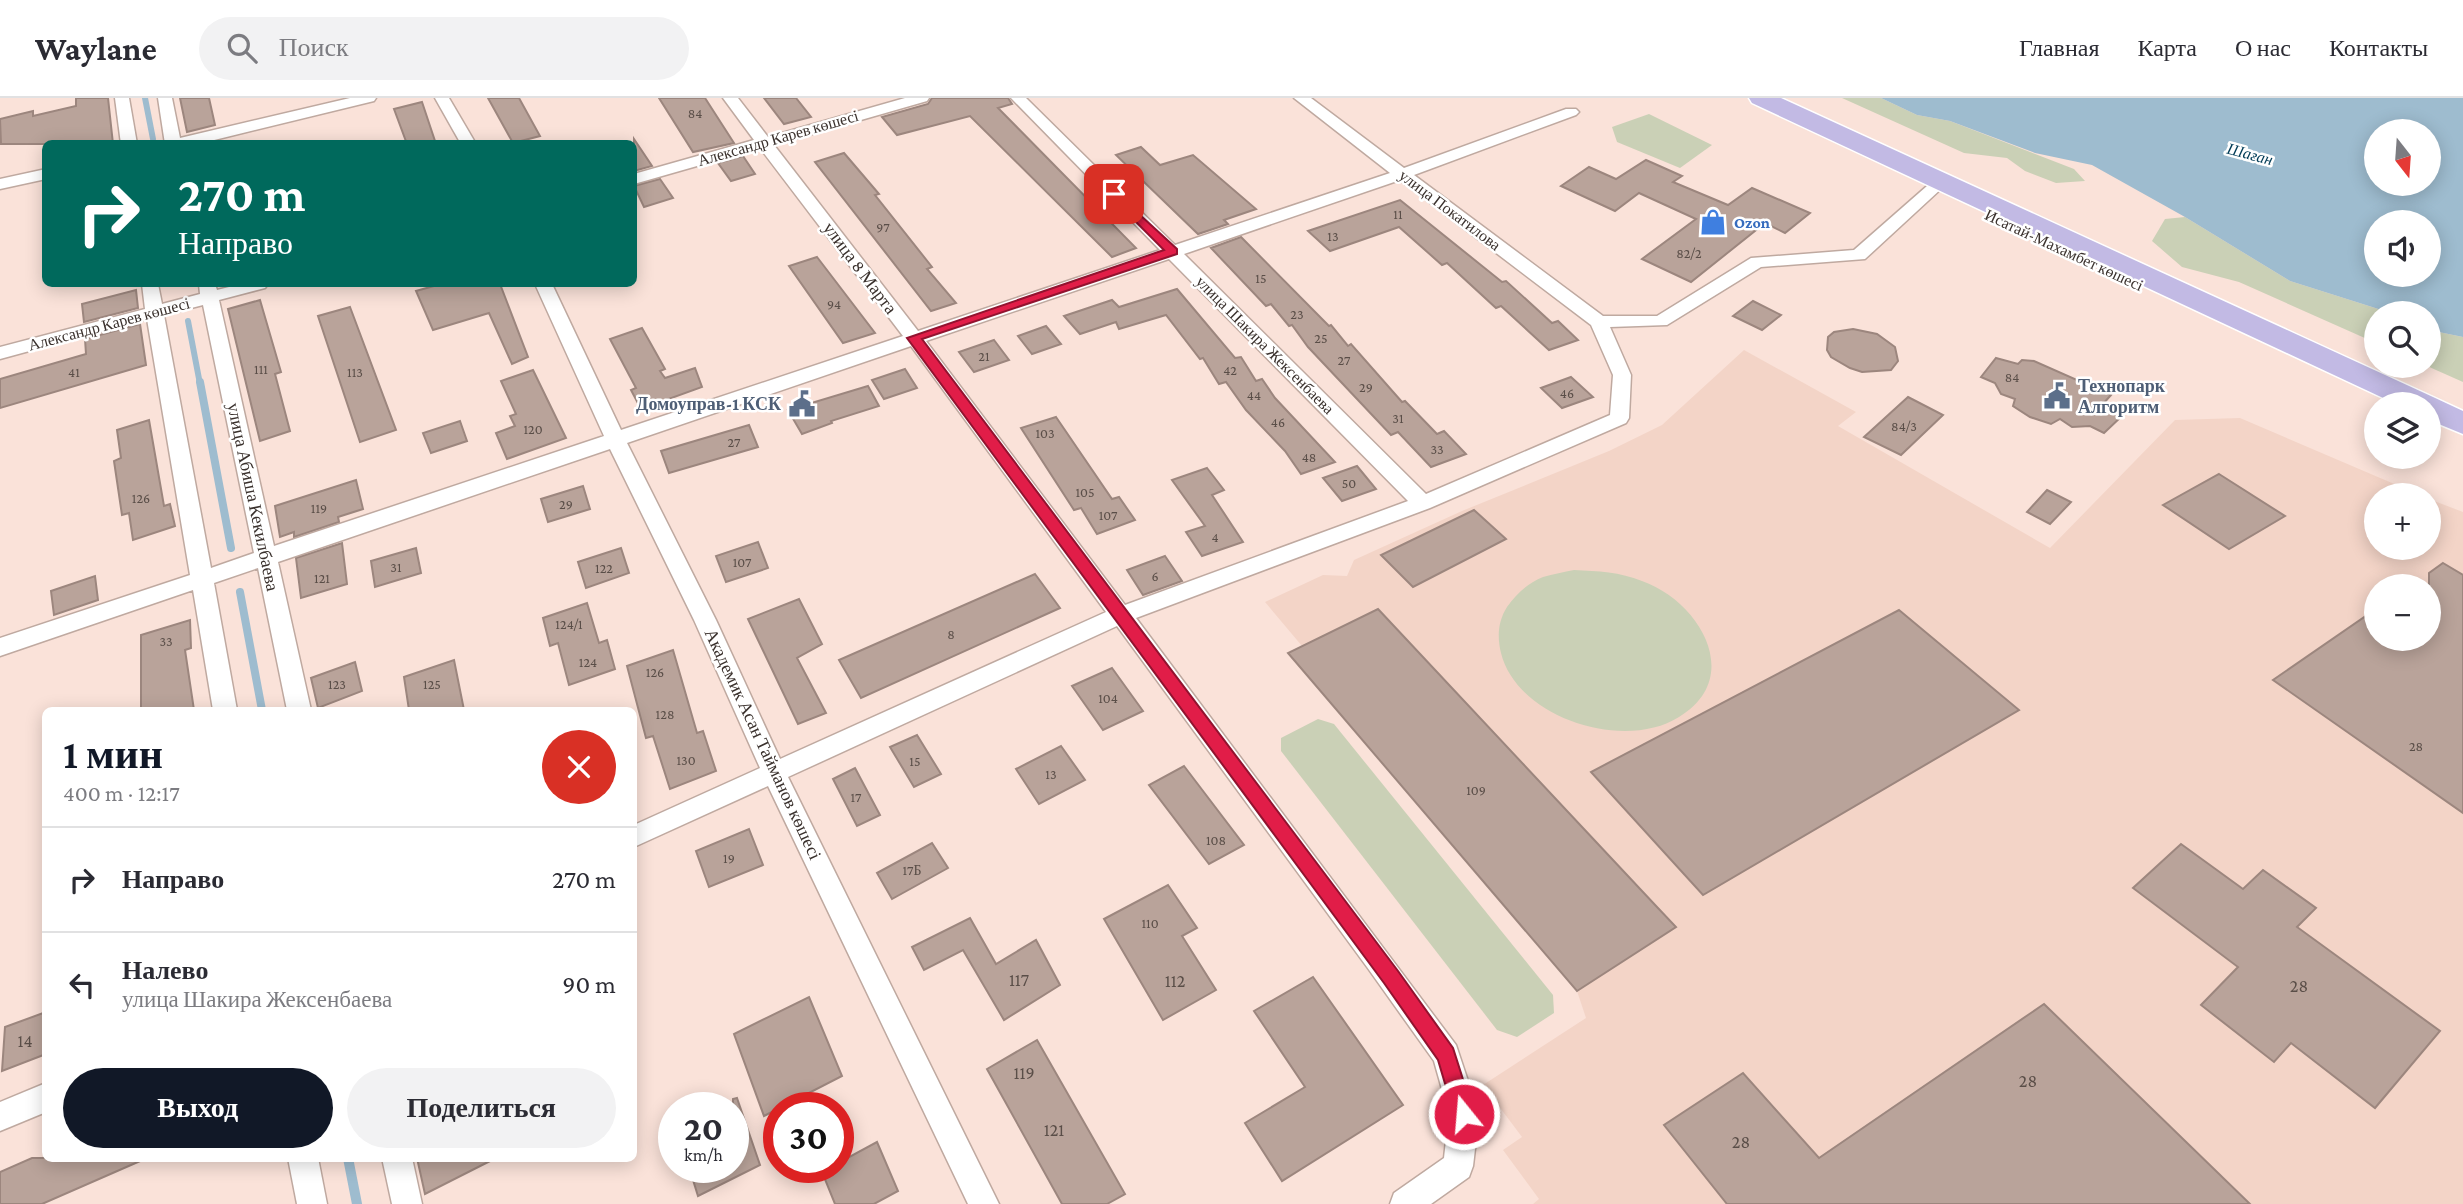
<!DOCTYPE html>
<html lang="ru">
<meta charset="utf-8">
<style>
:root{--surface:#fff;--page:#f2f2f3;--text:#2b2b33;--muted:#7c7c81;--line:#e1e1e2;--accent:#111827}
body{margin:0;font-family:"Crimson Pro",serif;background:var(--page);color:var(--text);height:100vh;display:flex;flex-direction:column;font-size:26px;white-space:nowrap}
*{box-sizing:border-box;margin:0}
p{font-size:23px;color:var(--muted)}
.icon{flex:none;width:38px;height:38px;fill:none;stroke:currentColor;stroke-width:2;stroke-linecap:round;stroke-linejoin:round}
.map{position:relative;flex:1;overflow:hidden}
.details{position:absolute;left:42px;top:609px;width:595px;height:455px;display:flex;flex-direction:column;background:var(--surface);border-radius:10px;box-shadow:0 4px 18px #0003}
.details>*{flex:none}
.banner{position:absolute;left:42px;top:42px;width:595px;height:147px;border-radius:10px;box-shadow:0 4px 18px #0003;background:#00695c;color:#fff;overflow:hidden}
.needle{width:46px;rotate:163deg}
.controls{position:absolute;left:2364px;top:21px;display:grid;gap:14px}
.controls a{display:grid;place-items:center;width:77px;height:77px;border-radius:50%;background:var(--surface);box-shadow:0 4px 18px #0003;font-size:35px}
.speed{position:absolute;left:658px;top:994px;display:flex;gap:14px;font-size:35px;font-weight:700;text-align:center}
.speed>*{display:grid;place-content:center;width:91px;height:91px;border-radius:50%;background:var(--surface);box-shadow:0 4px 18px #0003;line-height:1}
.speed small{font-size:18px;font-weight:400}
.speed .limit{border:10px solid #d22;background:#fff;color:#111}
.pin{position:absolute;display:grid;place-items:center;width:60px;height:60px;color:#fff;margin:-30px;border-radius:14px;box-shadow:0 4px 10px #0006}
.me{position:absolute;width:77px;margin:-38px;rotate:343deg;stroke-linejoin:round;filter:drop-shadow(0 0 5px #0008)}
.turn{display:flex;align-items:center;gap:24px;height:147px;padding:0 21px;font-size:32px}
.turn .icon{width:91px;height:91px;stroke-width:2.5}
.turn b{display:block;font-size:49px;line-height:60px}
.round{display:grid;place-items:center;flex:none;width:74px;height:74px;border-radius:37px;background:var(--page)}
.overview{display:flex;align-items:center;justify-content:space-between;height:119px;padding:0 21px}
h1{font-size:42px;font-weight:600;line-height:52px;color:var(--accent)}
.button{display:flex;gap:14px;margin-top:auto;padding:14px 21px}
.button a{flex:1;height:80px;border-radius:42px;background:var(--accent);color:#fff;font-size:28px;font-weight:600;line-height:80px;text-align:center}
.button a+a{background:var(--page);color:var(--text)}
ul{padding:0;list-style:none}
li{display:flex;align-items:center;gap:21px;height:105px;padding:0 21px;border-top:2px solid var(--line)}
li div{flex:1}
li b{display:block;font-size:26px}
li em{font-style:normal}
header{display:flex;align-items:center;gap:42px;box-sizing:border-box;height:98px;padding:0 35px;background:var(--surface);border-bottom:2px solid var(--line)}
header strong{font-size:33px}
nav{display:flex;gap:38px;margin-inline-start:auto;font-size:24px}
.search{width:490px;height:63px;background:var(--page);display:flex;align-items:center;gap:18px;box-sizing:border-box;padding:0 24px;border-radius:38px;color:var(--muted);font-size:26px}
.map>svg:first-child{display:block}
.built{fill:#f3d4c7;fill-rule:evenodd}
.green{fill:#cad0b6}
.water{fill:#9ebccf;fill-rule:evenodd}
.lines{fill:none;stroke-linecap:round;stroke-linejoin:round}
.stream-far2{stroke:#9ebccf;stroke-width:6}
.stream-far1{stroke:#9ebccf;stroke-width:8}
.stream{stroke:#9ebccf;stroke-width:10}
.building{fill:#b9a39a;stroke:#9c867e;stroke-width:2}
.street-casing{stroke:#bfa9a0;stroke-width:3}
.primary-casing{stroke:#fff;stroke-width:3}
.street{fill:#fff;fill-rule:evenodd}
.primary{fill:#c2bae4;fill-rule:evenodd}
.route{fill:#e11d48;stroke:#92132f;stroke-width:2}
.labels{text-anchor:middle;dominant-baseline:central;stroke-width:5;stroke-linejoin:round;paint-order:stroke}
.number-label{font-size:14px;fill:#5a4e48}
.far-street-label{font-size:16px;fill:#3a312d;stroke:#fff}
.far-water-label{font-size:16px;font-style:italic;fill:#003b56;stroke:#fff}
.far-shop-label{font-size:16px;font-weight:bold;fill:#366cbe;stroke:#fff;text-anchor:start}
.street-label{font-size:18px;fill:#3a312d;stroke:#fff}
.service-label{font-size:18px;font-weight:bold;fill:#4e5e75;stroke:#fff;text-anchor:start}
.near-number-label{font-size:18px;fill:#5a4e48}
</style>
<header>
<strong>Waylane</strong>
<div class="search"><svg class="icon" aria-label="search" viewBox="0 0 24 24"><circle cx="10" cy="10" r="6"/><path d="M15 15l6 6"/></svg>Поиск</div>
<nav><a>Главная</a><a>Карта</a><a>О нас</a><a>Контакты</a></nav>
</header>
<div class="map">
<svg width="2463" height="1106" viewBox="0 0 2463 1106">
<rect width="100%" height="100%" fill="#fae2d9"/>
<path class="built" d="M1744,252L1856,314L1838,328L2050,450L2175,322L2240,320L2420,397H2376V450H2429V401L2463,414V1106H1533L1539,1101L1503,1052L1522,1039L1483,987L1586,920L1577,893L1288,555L1302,548L1265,504L1323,477L1347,478L1354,462L1462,413L1609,353L1662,327ZM2376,488H2429V541H2376Z"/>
<g class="green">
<polygon points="1842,0 1881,0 1917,17 1950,23 2074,71 2085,83 2056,85 2025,73 2007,60 1964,55"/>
<polygon points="1649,16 1712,47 1680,70 1617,44 1612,29"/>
<polygon points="2185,119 2290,183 2391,215 2376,215 2376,245 2239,184 2182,169 2152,143 2165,121"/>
<polygon points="2429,232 2463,239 2463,284 2427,268"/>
<path d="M1574,472C1598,473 1620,474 1642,483C1699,503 1745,579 1679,619C1624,654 1517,620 1501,555C1497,539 1498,523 1507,509C1516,496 1528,485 1543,479C1553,476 1564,474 1574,472Z"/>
<polygon points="1318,621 1334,626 1553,897 1554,915 1517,939 1497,932 1281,653 1281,640"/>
</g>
<path class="water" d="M1881,0H2463V239L2429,232V215H2391L2290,183L2185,119L2092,67L2035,55L1950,23L1917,17ZM2376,33H2429V86H2376ZM2429,124V177H2376V124Z"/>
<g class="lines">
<g class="stream-far2">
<polyline points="145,0 153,41"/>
<polyline points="188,223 200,286"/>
</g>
<g class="stream-far1">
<polyline points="200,284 231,450"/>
<polyline points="240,494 262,612"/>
</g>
<polyline class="stream" points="348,1060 357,1106"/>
</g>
<g class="building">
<polygon points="76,0 108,0 113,46 1,46 0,21 33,13 33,18 76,8"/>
<polygon points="180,0 209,0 215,27 187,34"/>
<polygon points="488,0 519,0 540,38 513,45"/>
<polygon points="659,0 705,0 734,45 693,54"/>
<polygon points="764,0 796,0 811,19 784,26"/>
<polygon points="932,0 1008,0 1012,6 998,10 1136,150 1112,159 970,18 897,37 882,19 928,6"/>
<polygon points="422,4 436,46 407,46 394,11"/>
<polygon points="634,41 652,68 634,73"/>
<polygon points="1141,49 1160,67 1193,57 1256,111 1224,122 1228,126 1198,136 1116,57"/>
<polygon points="844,55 879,96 875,97 932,169 927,171 956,205 931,213 815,64"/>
<polygon points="743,58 755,76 731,83 718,65"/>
<polygon points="1646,62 1682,78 1673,84 1728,107 1752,90 1810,115 1785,135 1765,125 1691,184 1642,161 1696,121 1639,95 1615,113 1561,88 1589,69 1616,81"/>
<polygon points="660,81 673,100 644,109 634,88"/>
<polygon points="1400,102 1502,184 1506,183 1552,225 1558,223 1578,242 1549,252 1501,208 1496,210 1447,165 1442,167 1399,129 1330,153 1308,133"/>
<polygon points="1241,139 1329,228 1331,227 1348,248 1351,246 1402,304 1405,303 1437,336 1444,333 1466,356 1431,369 1398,334 1391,337 1308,249 1292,227 1289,228 1271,206 1266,208 1211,150"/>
<polygon points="817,159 875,235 843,245 789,168"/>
<polygon points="441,186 500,186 528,259 512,266 489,215 433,232 416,193"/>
<polygon points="1177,191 1235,260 1241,259 1256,283 1262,281 1275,300 1335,364 1301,376 1285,353 1246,312 1226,284 1219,286 1203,260 1200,261 1166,217 1119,231 1116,224 1080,236 1064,218 1112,202 1119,209"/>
<polygon points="136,192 138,210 84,224 82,206"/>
<polygon points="260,202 281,274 275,276 290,333 260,343 228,211"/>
<polygon points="1753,203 1781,217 1762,232 1733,218"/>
<polygon points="350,209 396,332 360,344 318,218"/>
<polygon points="140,226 146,267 0,310 0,281 86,256 85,241"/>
<polygon points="1046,228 1061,246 1032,256 1018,238"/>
<polygon points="642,230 665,271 660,273 665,280 695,270 702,289 641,311 631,292 636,290 610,241"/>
<polygon points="1853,231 1877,236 1895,249 1898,263 1891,272 1862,274 1850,270 1831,259 1827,252 1828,239 1834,234"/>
<polygon points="994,242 1009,262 974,274 959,254"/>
<polygon points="1996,260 2018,266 2022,262 2034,263 2111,297 2102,307 2123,317 2104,335 2090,328 2072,329 2060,321 2051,326 2030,319 2013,308 2015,301 2001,296 1995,285 1981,279"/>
<polygon points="905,271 917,290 884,301 872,282"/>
<polygon points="533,272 566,340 507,361 496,335 515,328 510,318 516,316 501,283"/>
<polygon points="1571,279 1593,299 1562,310 1541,290"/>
<polygon points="868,288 879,308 831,323 832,325 802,336 788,312"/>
<polygon points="1908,299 1943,317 1901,357 1864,339"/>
<polygon points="1056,319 1112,401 1119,399 1135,422 1097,436 1081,410 1074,412 1021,330"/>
<polygon points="149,322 164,408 170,406 175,428 133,442 129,415 122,417 114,363 121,360 117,332"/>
<polygon points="460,323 467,343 431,355 423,335"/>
<polygon points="749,327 758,349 669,375 661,353"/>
<polygon points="1357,368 1376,391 1342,403 1323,380"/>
<polygon points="1207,370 1224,392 1212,397 1243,444 1202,458 1186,434 1205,428 1172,382"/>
<polygon points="2219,376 2285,418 2229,451 2163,407"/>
<polygon points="356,382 363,411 338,419 339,424 294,439 294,434 280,439 275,408"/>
<polygon points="583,388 590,411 548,424 541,401"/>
<polygon points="2047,392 2071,404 2050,426 2027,414"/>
<polygon points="1474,412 1506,441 1413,489 1381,457"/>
<polygon points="758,444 768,470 726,484 716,458"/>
<polygon points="342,445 347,486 301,500 296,460"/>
<polygon points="416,450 421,475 375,489 371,463"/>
<polygon points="621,450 629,475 586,490 578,464"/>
<polygon points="1165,458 1182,483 1143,497 1127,472"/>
<polygon points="2443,465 2463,477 2463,715 2273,582 2376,511 2376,541 2429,541 2429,475"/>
<polygon points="1035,476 1060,510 861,600 839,562"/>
<polygon points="95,478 98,502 54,517 51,493"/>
<polygon points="799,501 822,546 797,560 826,615 798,626 748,521"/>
<polygon points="587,505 599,545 607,542 615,571 569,587 558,545 550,548 543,520"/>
<polygon points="1378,511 1657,809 1676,829 1577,893 1288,555"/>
<polygon points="1899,512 2019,612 1703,797 1591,674"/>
<polygon points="190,522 191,550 185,552 194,612 141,612 141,537"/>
<polygon points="673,552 697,635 703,633 716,673 670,691 653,638 646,640 627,568"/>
<polygon points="454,562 464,612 409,612 404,579"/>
<polygon points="355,564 362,593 318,610 311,580"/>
<polygon points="1112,570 1143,613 1103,632 1072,588"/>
<polygon points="917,637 941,676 914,689 890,649"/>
<polygon points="1061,648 1085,682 1039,706 1016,671"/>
<polygon points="1184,668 1244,747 1209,766 1149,687"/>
<polygon points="855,670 880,717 857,728 833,681"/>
<polygon points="749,731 763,767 709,789 696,753"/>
<polygon points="932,745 948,770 892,801 877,775"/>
<polygon points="2181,746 2243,791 2263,772 2316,810 2297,829 2440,933 2375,1010 2291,945 2274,964 2201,907 2238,869 2133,790"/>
<polygon points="1168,787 1197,830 1182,838 1216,892 1163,922 1104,821"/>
<polygon points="970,820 996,866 1036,842 1060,887 1004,922 963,852 924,872 912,849"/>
<polygon points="1313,879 1403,1007 1282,1083 1245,1025 1305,989 1254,913"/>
<polygon points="809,899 842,978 764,1018 734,936"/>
<polygon points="2044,906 2250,1106 1727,1106 1664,1027 1743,975 1819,1060"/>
<polygon points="46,914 46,956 2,973 5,929"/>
<polygon points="1037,942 1125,1096 1107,1106 1062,1106 987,971"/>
<polygon points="737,1000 760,1067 698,1098 689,1069 733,1069 733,1001"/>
<polygon points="877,1044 898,1093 874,1106 835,1106 822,1074 838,1069 838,1065"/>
<polygon points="32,1060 147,1060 42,1106 0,1106 0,1074"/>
<polygon points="417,1060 496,1060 425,1096"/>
</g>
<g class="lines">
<g class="street-casing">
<g id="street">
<polygon points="115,0 129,0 137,46 121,46"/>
<polygon points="158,0 172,0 180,40 350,0 376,0 374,3 198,46 165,46"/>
<polygon points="435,0 449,0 476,46 461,46"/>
<path d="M723,0H738L768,39L905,0H929L927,3L774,47L918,233L1160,152L1011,0H1026L1175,147L1390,75L1294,0H1311L1404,70L1566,11H1576L1579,14L1576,17L1414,77L1603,218H1657L1751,160L1854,152L1927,88H1939L1941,91L1865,161L1761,169L1667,227L1610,229L1631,277L1629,320L1626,325L1430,410L1136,520L1456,947L1479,1016L1473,1068L1469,1079L1431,1106H1390L1394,1095L1444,1060L1449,1016L1434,963L1367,869L1117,528L788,679L999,1106H968L768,688L634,749V727L760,670L694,522L610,351L278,464L311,612H287L258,470L214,485L237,612H213L193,492L0,558V540L190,477L147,221L0,261V249L145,211L142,186H158L162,206L200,196L199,186H215L217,192L241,186H268L265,190L219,202L274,448L604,338L535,186H552L621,332L903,238L760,50L634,86V76L754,42ZM1400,82L1591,227L1613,277L1610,317L1426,396L1184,156ZM1169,161L1408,403L1125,507L926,243ZM203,207L254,455L211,470L164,217ZM911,248L1106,514L780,661L716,522L627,345Z"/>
<polygon points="46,71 46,81 0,91 0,81"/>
<polygon points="46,985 46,1014 0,1033 0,1004"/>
<polygon points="288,1060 318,1060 327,1106 297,1106"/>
<polygon points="382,1060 412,1060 422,1106 392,1106"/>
</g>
</g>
<g class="primary-casing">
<polygon id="primary" points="1749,0 1781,0 2433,299 2463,313 2463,336 2429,322 2429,306 2396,306 1752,5"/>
</g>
<use href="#street" class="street"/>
<use href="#primary" class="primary"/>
</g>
<polygon class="route" points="1114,93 1177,151 1177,156 922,241 1398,873 1453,950 1474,1016 1471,1024 1464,1027 1457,1024 1454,1016 1438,962 1384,885 907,240 1164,152 1110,98 1109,96"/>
<defs>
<g id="shop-bare" transform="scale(2.1)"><path d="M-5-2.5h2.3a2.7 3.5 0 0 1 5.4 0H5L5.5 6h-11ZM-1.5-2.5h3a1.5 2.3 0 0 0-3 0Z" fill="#3f7fe0" stroke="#fff" stroke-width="2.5" paint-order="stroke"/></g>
<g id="civic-bare" transform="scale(2.1)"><path d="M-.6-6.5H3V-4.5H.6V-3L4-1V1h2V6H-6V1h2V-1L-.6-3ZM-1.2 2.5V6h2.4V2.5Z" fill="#5c6f8a" stroke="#fff" stroke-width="2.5" paint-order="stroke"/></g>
</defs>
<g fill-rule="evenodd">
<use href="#shop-bare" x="1713" y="124"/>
<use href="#civic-bare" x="2057" y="298"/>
<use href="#civic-bare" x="802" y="306"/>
</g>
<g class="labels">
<g class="number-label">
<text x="695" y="15">84</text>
<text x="1398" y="116">11</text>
<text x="883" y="129">97</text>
<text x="1333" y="138">13</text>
<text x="1689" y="155">82/2</text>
<text x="1261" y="180">15</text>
<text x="834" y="206">94</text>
<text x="1297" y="216">23</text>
<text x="1321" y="240">25</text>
<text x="984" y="258">21</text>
<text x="1344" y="262">27</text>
<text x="261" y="271">111</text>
<text x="1230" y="272">42</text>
<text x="74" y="274">41</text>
<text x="355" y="274">113</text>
<text x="2012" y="279">84</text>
<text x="1366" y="289">29</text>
<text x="1567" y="295">46</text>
<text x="1254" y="297">44</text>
<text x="1398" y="320">31</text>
<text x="1278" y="324">46</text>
<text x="1904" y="328">84/3</text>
<text x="533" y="331">120</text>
<text x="1045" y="335">103</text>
<text x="734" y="344">27</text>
<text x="1437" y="351">33</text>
<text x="1309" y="359">48</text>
<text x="1349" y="385">50</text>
<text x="1085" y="394">105</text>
<text x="141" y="400">126</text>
<text x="566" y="406">29</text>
<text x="319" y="410">119</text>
<text x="1108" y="417">107</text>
<text x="1215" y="439">4</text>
<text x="742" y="464">107</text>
<text x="396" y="469">31</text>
<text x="604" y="470">122</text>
<text x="1155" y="478">6</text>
<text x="322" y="480">121</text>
<text x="569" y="526">124/1</text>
<text x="951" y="536">8</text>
<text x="166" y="543">33</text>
<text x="588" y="564">124</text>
<text x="655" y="574">126</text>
<text x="337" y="586">123</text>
<text x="432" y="586">125</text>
<text x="1108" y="600">104</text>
<text x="665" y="616">128</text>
<text x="2416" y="648">28</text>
<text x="686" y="662">130</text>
<text x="915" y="663">15</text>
<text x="1051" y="676">13</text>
<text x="1476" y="692">109</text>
<text x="856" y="699">17</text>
<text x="1216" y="742">108</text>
<text x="729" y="760">19</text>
<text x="912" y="772">17Б</text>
<text x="1150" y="825">110</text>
</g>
<g class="far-street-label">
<text transform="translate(778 40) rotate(-16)">Александр Карев көшесі</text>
<text transform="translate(1450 112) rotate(37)">улица Покатилова</text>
<text transform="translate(2064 152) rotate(25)">Исатай-Махамбет көшесі</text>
<text transform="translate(109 226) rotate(-15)">Александр Карев көшесі</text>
<text transform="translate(1265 247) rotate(45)">улица Шакира Жексенбаева</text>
</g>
<g class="far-water-label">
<text transform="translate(2250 56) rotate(15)">Шаған</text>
</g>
<g class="far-shop-label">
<text x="1734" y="124">Ozon</text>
</g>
<g class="street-label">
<text transform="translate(860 170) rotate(53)">улица 8 Марта</text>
<text transform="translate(253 399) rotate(78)">улица Абиша Кекилбаева</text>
<text transform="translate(763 646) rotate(65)">Академик Асан Тайманов көшесі</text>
</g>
<g class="service-label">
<text x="2078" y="288">Технопарк<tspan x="2078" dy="21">Алгоритм</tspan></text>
<text x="781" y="306" text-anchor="end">Домоуправ-1 КСК</text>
</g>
<g class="near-number-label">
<text x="1019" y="882">117</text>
<text x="1175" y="883">112</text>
<text x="2299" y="888">28</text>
<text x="25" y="943">14</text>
<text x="1024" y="975">119</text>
<text x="2028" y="983">28</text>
<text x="1054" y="1032">121</text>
<text x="1741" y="1044">28</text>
</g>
</g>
</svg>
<div class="controls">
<a><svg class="needle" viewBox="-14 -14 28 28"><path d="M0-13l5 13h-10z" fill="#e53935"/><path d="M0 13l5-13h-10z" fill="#7c7c81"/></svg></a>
<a><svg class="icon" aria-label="sound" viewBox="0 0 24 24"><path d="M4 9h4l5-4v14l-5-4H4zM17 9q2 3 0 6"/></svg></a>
<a><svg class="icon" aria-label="search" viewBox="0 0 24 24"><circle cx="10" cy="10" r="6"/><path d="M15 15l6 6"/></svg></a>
<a><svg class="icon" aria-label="layers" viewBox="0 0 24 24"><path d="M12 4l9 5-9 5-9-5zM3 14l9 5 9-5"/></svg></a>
<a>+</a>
<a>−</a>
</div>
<div class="speed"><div>20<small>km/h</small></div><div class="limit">30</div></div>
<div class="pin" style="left:1114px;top:96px;background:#d93025"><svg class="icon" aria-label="arrive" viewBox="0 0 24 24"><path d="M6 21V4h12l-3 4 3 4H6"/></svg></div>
<svg class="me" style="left:1464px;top:1016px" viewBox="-20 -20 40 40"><circle r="17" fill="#e11d48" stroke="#fff" stroke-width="3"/><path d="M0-11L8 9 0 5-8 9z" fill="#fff"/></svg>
<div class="banner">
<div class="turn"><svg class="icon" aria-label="right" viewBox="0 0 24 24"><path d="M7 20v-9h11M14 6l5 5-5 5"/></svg><div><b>270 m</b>Направо</div></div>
</div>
<section class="details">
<div class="overview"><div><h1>1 мин</h1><p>400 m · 12:17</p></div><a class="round" style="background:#d93025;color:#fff"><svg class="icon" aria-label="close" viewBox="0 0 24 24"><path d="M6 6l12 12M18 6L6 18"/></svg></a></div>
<ul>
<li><svg class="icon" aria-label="right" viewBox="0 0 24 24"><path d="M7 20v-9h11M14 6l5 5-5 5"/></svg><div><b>Направо</b></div><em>270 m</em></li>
<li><svg class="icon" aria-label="left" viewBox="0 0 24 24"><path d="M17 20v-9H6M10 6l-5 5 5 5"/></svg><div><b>Налево</b><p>улица Шакира Жексенбаева</p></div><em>90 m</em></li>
</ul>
<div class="button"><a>Выход</a><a>Поделиться</a></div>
</section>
</div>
